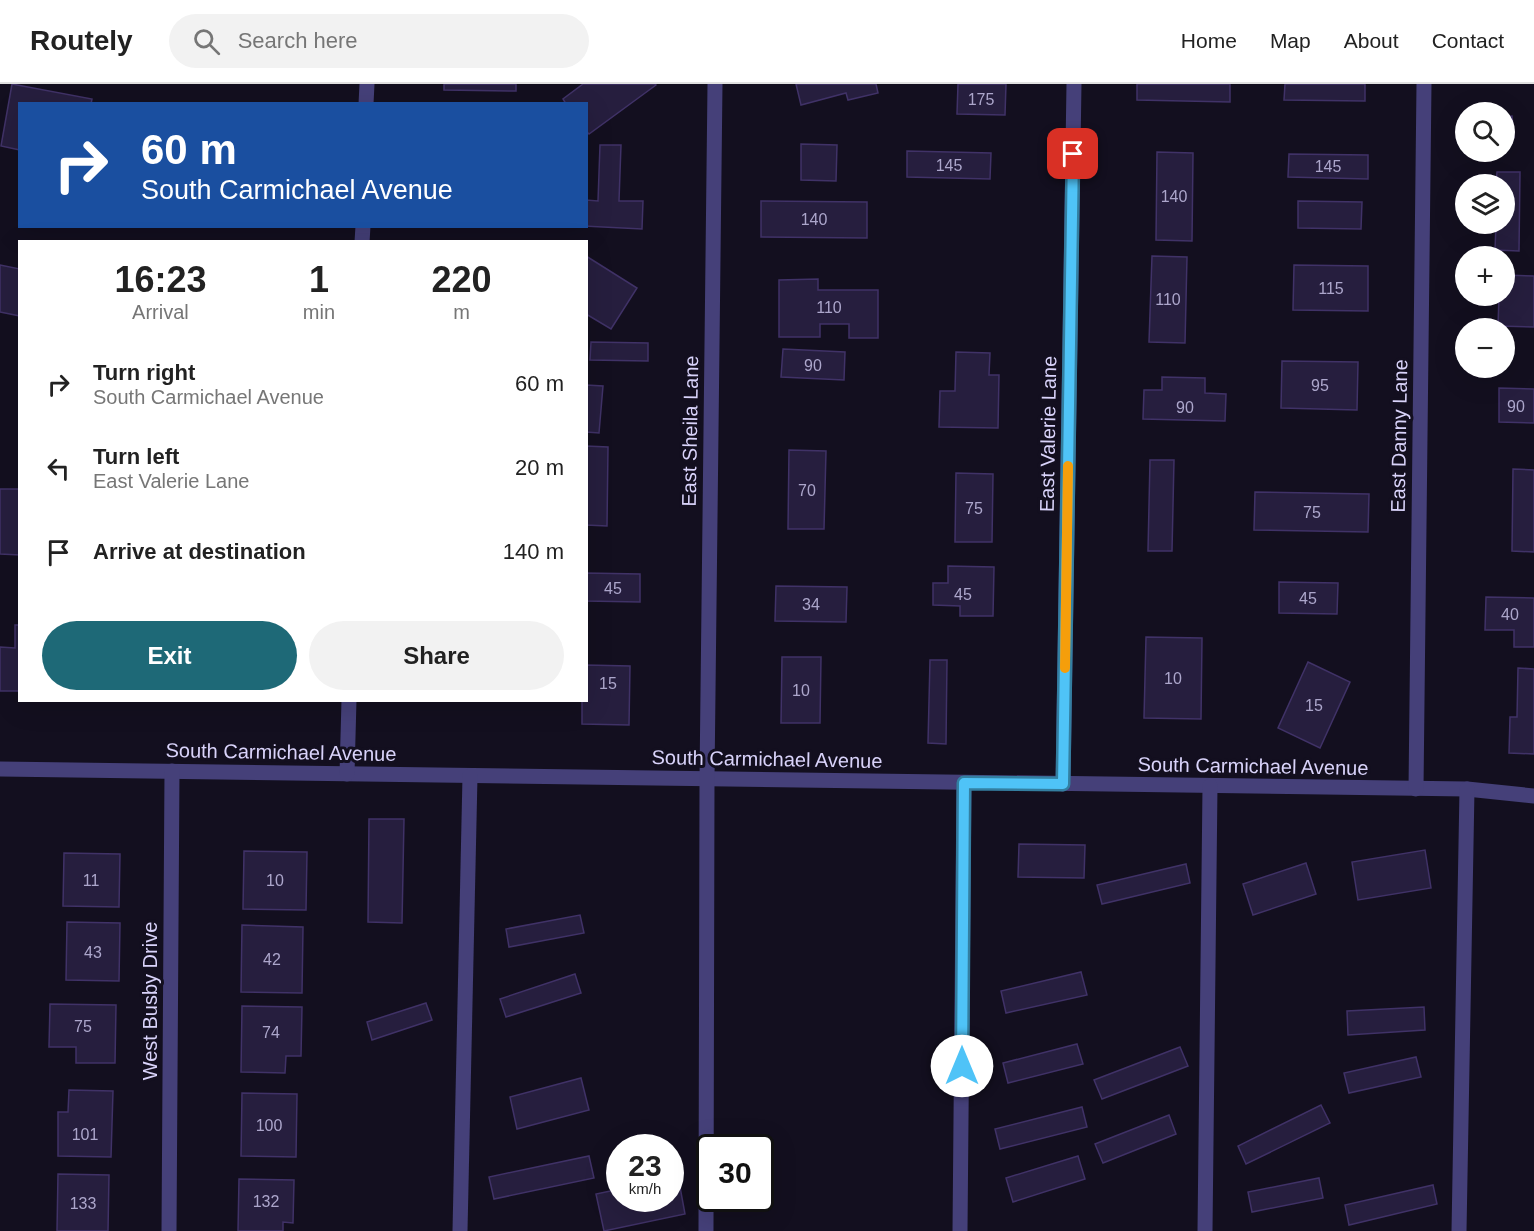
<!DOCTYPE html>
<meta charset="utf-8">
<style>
:root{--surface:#fff;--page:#f2f2f2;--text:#222;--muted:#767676;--line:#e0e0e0;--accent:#1e6977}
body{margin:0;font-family:Helvetica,sans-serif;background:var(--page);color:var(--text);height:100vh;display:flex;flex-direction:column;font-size:22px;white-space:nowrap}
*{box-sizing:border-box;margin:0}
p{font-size:20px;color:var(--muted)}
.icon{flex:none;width:33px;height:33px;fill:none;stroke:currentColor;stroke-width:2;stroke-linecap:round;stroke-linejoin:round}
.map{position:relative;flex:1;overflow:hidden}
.details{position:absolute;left:18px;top:156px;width:570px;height:462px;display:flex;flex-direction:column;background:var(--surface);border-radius:0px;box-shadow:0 6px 24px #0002}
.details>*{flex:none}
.hud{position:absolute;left:18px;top:18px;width:570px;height:126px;border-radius:0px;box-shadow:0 6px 24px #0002;background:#1a4fa0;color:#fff;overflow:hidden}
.tools{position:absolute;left:1455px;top:18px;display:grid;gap:12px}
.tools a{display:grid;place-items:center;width:60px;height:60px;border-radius:50%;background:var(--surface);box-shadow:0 6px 24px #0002;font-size:30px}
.speed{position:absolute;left:606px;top:1050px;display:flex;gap:12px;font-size:30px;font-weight:700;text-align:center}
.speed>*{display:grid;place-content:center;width:78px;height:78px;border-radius:50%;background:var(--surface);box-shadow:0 6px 24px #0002;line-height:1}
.speed small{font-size:15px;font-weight:400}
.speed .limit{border:3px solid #111;border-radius:9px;background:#fff;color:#111}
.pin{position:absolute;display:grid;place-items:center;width:51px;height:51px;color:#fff;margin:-26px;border-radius:12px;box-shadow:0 3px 9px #0006}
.me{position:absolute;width:66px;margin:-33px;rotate:0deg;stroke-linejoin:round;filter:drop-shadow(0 0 4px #0008)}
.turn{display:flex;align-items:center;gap:21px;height:126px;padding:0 24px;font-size:27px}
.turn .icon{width:78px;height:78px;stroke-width:2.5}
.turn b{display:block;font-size:42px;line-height:51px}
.eta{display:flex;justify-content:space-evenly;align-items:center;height:102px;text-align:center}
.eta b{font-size:36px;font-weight:700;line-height:42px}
.action{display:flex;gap:12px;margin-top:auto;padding:12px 24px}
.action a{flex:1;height:69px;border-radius:36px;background:var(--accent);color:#fff;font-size:24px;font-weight:700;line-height:69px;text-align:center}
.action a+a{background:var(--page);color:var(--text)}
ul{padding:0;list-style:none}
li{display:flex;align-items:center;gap:18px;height:84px;padding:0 24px}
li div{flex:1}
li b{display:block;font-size:22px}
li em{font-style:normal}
header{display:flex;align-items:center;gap:36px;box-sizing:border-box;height:84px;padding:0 30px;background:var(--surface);border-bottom:2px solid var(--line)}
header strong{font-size:28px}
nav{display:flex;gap:33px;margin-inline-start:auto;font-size:21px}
.search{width:420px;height:54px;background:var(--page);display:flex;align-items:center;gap:15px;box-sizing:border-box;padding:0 21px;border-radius:33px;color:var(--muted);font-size:22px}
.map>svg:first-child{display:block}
.building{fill:#261e3e;stroke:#403267;stroke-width:1.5}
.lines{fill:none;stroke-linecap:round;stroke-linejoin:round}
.street{stroke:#454079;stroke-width:15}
.route-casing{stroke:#337fa1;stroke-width:15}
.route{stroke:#4fc3f7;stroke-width:10}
.slow{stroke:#f59e0b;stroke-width:10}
.labels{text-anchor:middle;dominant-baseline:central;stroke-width:6;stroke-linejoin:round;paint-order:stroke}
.number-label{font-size:16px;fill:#aca6cb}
.street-label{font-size:20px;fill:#d9d3fa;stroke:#130f1f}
</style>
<header>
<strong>Routely</strong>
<div class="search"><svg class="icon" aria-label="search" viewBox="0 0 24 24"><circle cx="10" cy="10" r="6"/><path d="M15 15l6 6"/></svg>Search here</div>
<nav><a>Home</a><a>Map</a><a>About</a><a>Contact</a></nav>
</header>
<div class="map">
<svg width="1534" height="1147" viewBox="0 0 1534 1147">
<rect width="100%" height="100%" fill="#130f1f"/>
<g class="building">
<polygon points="12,0 92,15 91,20 20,20 20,66 1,62"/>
<polygon points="444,0 516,0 516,7 444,6"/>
<polygon points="583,0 655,0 656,1 589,50 586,47 586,20 566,20 563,15"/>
<polygon points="796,0 876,0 878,9 848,16 846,9 801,21"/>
<polygon points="958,0 1006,0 1005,31 957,30"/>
<polygon points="1137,0 1230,0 1230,18 1137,16"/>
<polygon points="1285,0 1365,0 1365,17 1284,16"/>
<polygon points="1512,32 1514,53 1504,54 1504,33"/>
<polygon points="801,60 837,61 836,97 801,96"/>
<polygon points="600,61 621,61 619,117 643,117 642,145 583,142 586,142 586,116 598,117"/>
<polygon points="907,67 991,69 990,95 907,93"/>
<polygon points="1157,68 1193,69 1192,157 1156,156"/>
<polygon points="1289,70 1368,71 1368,95 1288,93"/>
<polygon points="1497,88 1520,88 1519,167 1495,166 1496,140 1504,140 1504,100 1496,100"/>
<polygon points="761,117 867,118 867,154 761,153"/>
<polygon points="1298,117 1362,118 1361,145 1298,144"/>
<polygon points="586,172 637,204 611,245 586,230"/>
<polygon points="1152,172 1187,173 1185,259 1149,258"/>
<polygon points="0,181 20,185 20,232 0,228"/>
<polygon points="1294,181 1368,182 1368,227 1293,226"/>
<polygon points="1504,191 1534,192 1534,243 1498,242 1499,212 1504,212"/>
<polygon points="818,195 818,206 878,206 878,254 849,254 849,240 820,240 820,253 779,253 779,196"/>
<polygon points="591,258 648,259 648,277 590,276"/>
<polygon points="783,265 845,268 844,296 781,293"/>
<polygon points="956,268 990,269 989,291 999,291 998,344 939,343 940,307 955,307"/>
<polygon points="1282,277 1358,278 1357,326 1281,324"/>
<polygon points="1162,293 1205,294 1205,309 1226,310 1225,337 1143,335 1144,306 1162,306"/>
<polygon points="586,301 603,302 599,349 586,348"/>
<polygon points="1499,304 1534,305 1534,339 1499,338"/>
<polygon points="586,362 608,363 607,442 586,441"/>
<polygon points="789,366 826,367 824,445 788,445"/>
<polygon points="1150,376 1174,376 1172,467 1148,467"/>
<polygon points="1513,385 1534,386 1534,468 1512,467"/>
<polygon points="956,389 993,390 992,458 955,458"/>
<polygon points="0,405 20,405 20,471 0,470"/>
<polygon points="1255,408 1369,410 1368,448 1254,446"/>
<polygon points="948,482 994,483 993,532 960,532 960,522 933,521 933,499 948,499"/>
<polygon points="586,489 640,490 640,518 586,517"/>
<polygon points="1279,498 1338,499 1337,530 1279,529"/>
<polygon points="776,502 847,503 846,538 775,537"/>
<polygon points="1486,513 1534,514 1534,563 1514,563 1514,546 1485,546"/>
<polygon points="15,541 20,541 20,607 0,607 0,563 15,564"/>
<polygon points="1146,553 1202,554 1201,635 1144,634"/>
<polygon points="782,573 821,573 820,639 781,639"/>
<polygon points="930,576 947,576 946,660 928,659"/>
<polygon points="1308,578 1350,598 1320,664 1278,644"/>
<polygon points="586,581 630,582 629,641 582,640 582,616 586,616"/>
<polygon points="1518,584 1534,585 1534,670 1509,669 1510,633 1517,633"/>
<polygon points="369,735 404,735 402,839 368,838"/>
<polygon points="1019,760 1085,761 1084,794 1018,793"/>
<polygon points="1425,766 1431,804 1358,816 1352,778"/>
<polygon points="244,767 307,768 306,826 243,825"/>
<polygon points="64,769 120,770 119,823 63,822"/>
<polygon points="1306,779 1316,810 1253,831 1243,800"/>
<polygon points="1186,780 1190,799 1102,820 1097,801"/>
<polygon points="580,831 584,849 509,863 506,845"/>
<polygon points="67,838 120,839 119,897 66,896"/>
<polygon points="242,841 303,843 302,909 241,908"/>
<polygon points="1081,888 1087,911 1006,929 1001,907"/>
<polygon points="575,890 581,909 506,933 500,915"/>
<polygon points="426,919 432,936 372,956 367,938"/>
<polygon points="50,920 116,921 115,979 76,979 76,963 49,963"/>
<polygon points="242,922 302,923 301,972 286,972 285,989 241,988"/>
<polygon points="1424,923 1425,946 1348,951 1347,927"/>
<polygon points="1077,960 1083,980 1008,999 1003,979"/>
<polygon points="1180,963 1188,982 1102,1015 1094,996"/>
<polygon points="1416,973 1421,993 1349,1009 1344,989"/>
<polygon points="581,994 589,1026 517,1045 510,1013"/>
<polygon points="69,1006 113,1007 111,1073 58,1072 58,1028 68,1028"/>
<polygon points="242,1009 297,1010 296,1073 241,1072"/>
<polygon points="1321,1021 1330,1039 1246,1080 1238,1062"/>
<polygon points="1082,1023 1087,1043 1000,1065 995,1045"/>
<polygon points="1169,1031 1176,1050 1103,1079 1095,1060"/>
<polygon points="589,1072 594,1094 494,1115 489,1093"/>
<polygon points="1078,1072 1085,1095 1013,1118 1006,1094"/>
<polygon points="58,1090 109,1091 108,1147 57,1147"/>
<polygon points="678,1092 685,1130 604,1147 596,1110 620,1105 620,1114 670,1114 670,1094"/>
<polygon points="1319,1094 1323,1114 1252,1128 1248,1108"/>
<polygon points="239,1095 294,1096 293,1139 283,1138 283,1147 238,1147"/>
<polygon points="1433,1101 1437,1120 1349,1141 1345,1121"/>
</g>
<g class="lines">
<g class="street">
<polyline points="366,20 367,0"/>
<polyline points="362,158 363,142"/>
<polyline points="0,685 1467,705 1534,712"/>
<polyline points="347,690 349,616"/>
<polyline points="1063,700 1074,0"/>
<polyline points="1416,705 1424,0"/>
<polyline points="169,1147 172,687"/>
<polyline points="460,1147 470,692"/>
<polyline points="706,1147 707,695 715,0"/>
<polyline points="960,1147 964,699"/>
<polyline points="1205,1147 1210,702"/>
<polyline points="1459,1147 1467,705"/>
</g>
</g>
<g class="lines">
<g class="route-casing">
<polyline id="route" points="962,982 964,699 1063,700 1073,70"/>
</g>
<use href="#route" class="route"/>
<polyline class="slow" points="1065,584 1068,382"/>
</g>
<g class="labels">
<g class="number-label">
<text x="981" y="15">175</text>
<text x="949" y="81">145</text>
<text x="1328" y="82">145</text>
<text x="1174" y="112">140</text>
<text x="814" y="135">140</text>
<text x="1331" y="204">115</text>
<text x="1168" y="215">110</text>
<text x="829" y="223">110</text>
<text x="813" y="281">90</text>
<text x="1320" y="301">95</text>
<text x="1516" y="322">90</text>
<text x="1185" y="323">90</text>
<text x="807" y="406">70</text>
<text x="974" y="424">75</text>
<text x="1312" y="428">75</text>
<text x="613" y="504">45</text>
<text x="963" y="510">45</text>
<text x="1308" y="514">45</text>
<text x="811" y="520">34</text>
<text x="1510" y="530">40</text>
<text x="1173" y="594">10</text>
<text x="608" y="599">15</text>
<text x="801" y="606">10</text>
<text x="1314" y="621">15</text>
<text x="91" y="796">11</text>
<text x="275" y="796">10</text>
<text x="93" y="868">43</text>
<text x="272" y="875">42</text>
<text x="83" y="942">75</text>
<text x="271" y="948">74</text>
<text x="269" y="1041">100</text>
<text x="85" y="1050">101</text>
<text x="266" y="1117">132</text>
<text x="83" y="1119">133</text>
</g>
<g class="street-label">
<text transform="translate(690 347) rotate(-89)">East Sheila Lane</text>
<text transform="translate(1048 350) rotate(-89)">East Valerie Lane</text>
<text transform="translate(1399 352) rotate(-89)">East Danny Lane</text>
<text transform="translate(281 668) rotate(1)">South Carmichael Avenue</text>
<text transform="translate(767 675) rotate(1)">South Carmichael Avenue</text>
<text transform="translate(1253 682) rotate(1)">South Carmichael Avenue</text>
<text transform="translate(150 917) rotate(-90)">West Busby Drive</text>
</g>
</g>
</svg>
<div class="tools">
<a><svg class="icon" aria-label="search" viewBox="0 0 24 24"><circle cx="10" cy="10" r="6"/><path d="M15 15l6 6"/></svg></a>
<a><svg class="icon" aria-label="layers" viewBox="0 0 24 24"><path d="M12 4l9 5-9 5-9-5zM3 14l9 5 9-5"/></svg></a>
<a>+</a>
<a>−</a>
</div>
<div class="speed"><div>23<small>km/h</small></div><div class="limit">30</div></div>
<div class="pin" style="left:1073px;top:70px;background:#d93025"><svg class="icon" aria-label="arrive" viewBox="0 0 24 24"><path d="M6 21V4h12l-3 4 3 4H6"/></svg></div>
<svg class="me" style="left:962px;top:982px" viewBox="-20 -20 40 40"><circle r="19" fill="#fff"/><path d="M0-13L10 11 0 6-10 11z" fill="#4fc3f7"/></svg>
<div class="hud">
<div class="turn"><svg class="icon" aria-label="right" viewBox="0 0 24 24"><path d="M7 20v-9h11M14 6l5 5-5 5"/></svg><div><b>60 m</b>South Carmichael Avenue</div></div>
</div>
<section class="details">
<div class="eta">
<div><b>16:23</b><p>Arrival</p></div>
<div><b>1</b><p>min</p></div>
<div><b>220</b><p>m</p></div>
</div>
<ul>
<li><svg class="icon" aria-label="right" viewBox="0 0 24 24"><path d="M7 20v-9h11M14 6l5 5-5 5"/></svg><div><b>Turn right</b><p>South Carmichael Avenue</p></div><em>60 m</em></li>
<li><svg class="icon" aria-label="left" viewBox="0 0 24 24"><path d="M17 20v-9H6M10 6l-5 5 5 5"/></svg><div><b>Turn left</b><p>East Valerie Lane</p></div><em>20 m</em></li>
<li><svg class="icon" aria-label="arrive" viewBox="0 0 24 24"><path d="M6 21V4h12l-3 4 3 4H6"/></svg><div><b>Arrive at destination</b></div><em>140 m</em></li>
</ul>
<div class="action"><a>Exit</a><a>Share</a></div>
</section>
</div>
